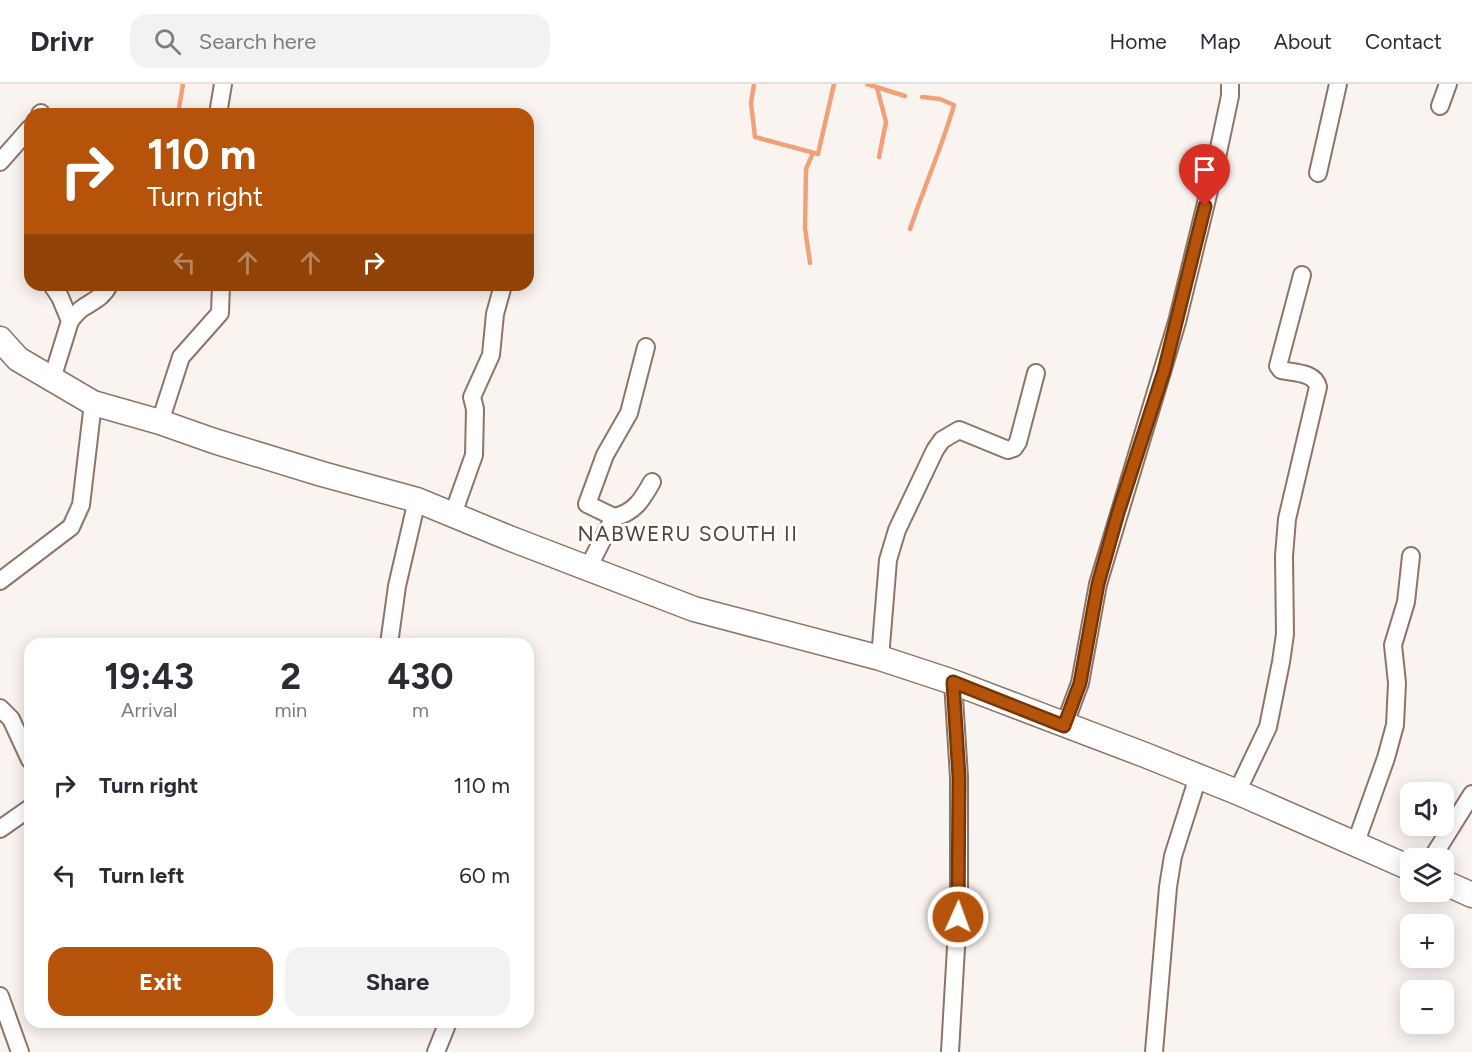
<!DOCTYPE html>
<meta charset="utf-8">
<style>
:root{--surface:#fff;--page:#f2f2f3;--text:#2b2b33;--muted:#7c7c81;--line:#e1e1e2;--accent:#b45309}
body{margin:0;font-family:Figtree,sans-serif;background:var(--page);color:var(--text);height:100vh;display:flex;flex-direction:column;font-size:22px;white-space:nowrap}
*{box-sizing:border-box;margin:0}
p{font-size:20px;color:var(--muted)}
.icon{flex:none;width:33px;height:33px;fill:none;stroke:currentColor;stroke-width:2;stroke-linecap:round;stroke-linejoin:round}
.map{position:relative;flex:1;overflow:hidden}
.panel{position:absolute;left:24px;top:554px;width:510px;height:390px;display:flex;flex-direction:column;background:var(--surface);border-radius:18px;box-shadow:0 3px 15px #0003}
.panel>*{flex:none}
.banner{position:absolute;left:24px;top:24px;width:510px;height:183px;border-radius:18px;box-shadow:0 3px 15px #0003;background:#b45309;color:#fff;overflow:hidden}
.tools{position:absolute;left:1400px;top:698px;display:grid;gap:12px}
.tools a{display:grid;place-items:center;width:54px;height:54px;border-radius:12px;background:var(--surface);box-shadow:0 3px 15px #0003;font-size:30px}
.pin{position:absolute;display:grid;place-items:center;width:51px;height:51px;color:#fff;margin:-62px -26px;border-radius:50% 50% 50% 0;rotate:-45deg;box-shadow:0 0 6px #0007}
.pin .icon{rotate:45deg}
.me{position:absolute;width:66px;margin:-33px;rotate:2deg;stroke-linejoin:round;filter:drop-shadow(0 0 4px #0008)}
.turn{display:flex;align-items:center;gap:21px;height:126px;padding:0 24px;font-size:27px}
.turn .icon{width:78px;height:78px;stroke-width:2.5}
.turn b{display:block;font-size:42px;line-height:51px}
.lanes{display:flex;align-items:center;height:57px;padding:0 24px;background:#0003;justify-content:center;gap:30px;direction:ltr}
.lanes .off{opacity:.35}
.eta{display:flex;justify-content:space-evenly;align-items:center;height:102px;text-align:center}
.eta b{font-size:36px;font-weight:700;line-height:42px}
.cta{display:flex;gap:12px;margin-top:auto;padding:12px 24px}
.cta a{flex:1;height:69px;border-radius:18px;background:var(--accent);color:#fff;font-size:24px;font-weight:700;line-height:69px;text-align:center}
.cta a+a{background:var(--page);color:var(--text)}
ul{padding:0;list-style:none}
li{display:flex;align-items:center;gap:18px;height:90px;padding:0 24px}
li div{flex:1}
li b{display:block;font-size:22px}
li em{font-style:normal}
header{display:flex;align-items:center;gap:36px;box-sizing:border-box;height:84px;padding:0 30px;background:var(--surface);border-bottom:2px solid var(--line)}
header strong{font-size:28px}
nav{display:flex;gap:33px;margin-inline-start:auto;font-size:21px}
.search{width:420px;height:54px;background:var(--page);display:flex;align-items:center;gap:15px;box-sizing:border-box;padding:0 21px;border-radius:18px;color:var(--muted);font-size:22px}
.map>svg:first-child{display:block}
.lines{fill:none;stroke-linecap:round;stroke-linejoin:round}
.stream{stroke:#f2a078;stroke-width:4.5}
.street-casing{stroke:#8e7467;stroke-width:20}
.secondary-casing{stroke:#8e7467;stroke-width:27}
.street{stroke:#fff;stroke-width:16}
.secondary{stroke:#fff;stroke-width:24}
.route-casing{stroke:#753606;stroke-width:15}
.route{stroke:#b45309;stroke-width:10}
.labels{text-anchor:middle;dominant-baseline:central;stroke-width:6;stroke-linejoin:round;paint-order:stroke}
.quarter-label{font-size:21px;letter-spacing:1.5px;fill:#594136;stroke:#fff}
</style>
<header>
<strong>Drivr</strong>
<div class="search"><svg class="icon" aria-label="search" viewBox="0 0 24 24"><circle cx="10" cy="10" r="6"/><path d="M15 15l6 6"/></svg>Search here</div>
<nav><a>Home</a><a>Map</a><a>About</a><a>Contact</a></nav>
</header>
<div class="map">
<svg width="1472" height="968" viewBox="0 0 1472 968">
<rect width="100%" height="100%" fill="#faf4f1"/>
<g class="lines">
<g class="stream">
<polyline points="754,0 751,19 755,53 818,70 834,0"/>
<polyline points="867,0 905,12"/>
<polyline points="877,4 886,38 879,73"/>
<polyline points="178,30 183,0"/>
<path d="M910,145C924,103 942,63 954,21L940,15L922,13"/>
<polyline points="810,179 805,144 806,85 813,69"/>
</g>
<g class="street-casing">
<g id="street">
<polyline points="1440,22 1448,0"/>
<polyline points="40,30 41,29"/>
<polyline points="218,30 223,0"/>
<polyline points="0,78 30,44"/>
<polyline points="1318,89 1338,0"/>
<path d="M70,237C74,232 79,226 84,223C95,216 103,213 109,201"/>
<polyline points="52,295 70,237 60,213 52,201"/>
<polyline points="160,338 181,273 220,229 221,201"/>
<polyline points="453,430 474,371 475,325 472,313 491,271 495,230 503,201"/>
<path d="M614,433C634,429 642,416 652,398"/>
<polyline points="588,484 614,433 587,420 605,371 629,329 646,263"/>
<polyline points="0,497 71,443 81,421 93,319"/>
<polyline points="389,560 397,502 417,416"/>
<polyline points="880,574 888,476 897,446 935,366 942,356 959,346 1008,366 1014,364 1018,358 1036,289"/>
<polyline points="0,624 11,635 30,676"/>
<polyline points="1064,642 1080,599 1098,500 1177,238 1216,78 1230,12 1230,0"/>
<path d="M1237,708L1268,643L1281,578L1285,550L1284,472L1287,435L1318,303C1315,288 1294,289 1281,286L1278,282L1302,191"/>
<polyline points="0,745 30,724"/>
<polyline points="1355,761 1386,674 1395,641 1397,599 1393,561 1406,518 1411,472"/>
<polyline points="1432,774 1472,710"/>
<polyline points="0,912 20,968"/>
<polyline points="436,968 448,938"/>
<polyline points="950,968 959,811 959,693 953,598"/>
<polyline points="1154,968 1168,803 1173,772 1198,693"/>
</g>
</g>
<g class="secondary-casing">
<g id="secondary">
<polyline points="0,255 18,275 93,319 160,338 214,357 322,390 417,416 509,454 694,525 880,574 953,598 1145,671 1237,708 1410,784"/>
<polyline points="1443,798 1472,811"/>
</g>
</g>
<use href="#street" class="street"/>
<use href="#secondary" class="secondary"/>
</g>
<g class="lines">
<g class="route-casing">
<polyline id="route" points="958,833 959,693 953,598 1064,642 1080,599 1098,500 1118,429 1164,287 1205,122"/>
</g>
<use href="#route" class="route"/>
</g>
<g class="labels">
<g class="quarter-label">
<text x="688" y="449">NABWERU SOUTH II</text>
</g>
</g>
</svg>
<div class="tools">
<a><svg class="icon" aria-label="sound" viewBox="0 0 24 24"><path d="M4 9h4l5-4v14l-5-4H4zM17 9q2 3 0 6"/></svg></a>
<a><svg class="icon" aria-label="layers" viewBox="0 0 24 24"><path d="M12 4l9 5-9 5-9-5zM3 14l9 5 9-5"/></svg></a>
<a>+</a>
<a>−</a>
</div>
<div class="pin" style="left:1205px;top:122px;background:#d93025"><svg class="icon" aria-label="arrive" viewBox="0 0 24 24"><path d="M6 21V4h12l-3 4 3 4H6"/></svg></div>
<svg class="me" style="left:958px;top:833px" viewBox="-20 -20 40 40"><circle r="17" fill="#b45309" stroke="#fff" stroke-width="3"/><path d="M0-11L8 9 0 5-8 9z" fill="#fff"/></svg>
<div class="banner">
<div class="turn"><svg class="icon" aria-label="right" viewBox="0 0 24 24"><path d="M7 20v-9h11M14 6l5 5-5 5"/></svg><div><b>110 m</b>Turn right</div></div>
<div class="lanes"><svg class="icon off" aria-label="left" viewBox="0 0 24 24"><path d="M17 20v-9H6M10 6l-5 5 5 5"/></svg><svg class="icon off" aria-label="ahead" viewBox="0 0 24 24"><path d="M12 20V5M6 11l6-6 6 6"/></svg><svg class="icon off" aria-label="ahead" viewBox="0 0 24 24"><path d="M12 20V5M6 11l6-6 6 6"/></svg><svg class="icon" aria-label="right" viewBox="0 0 24 24"><path d="M7 20v-9h11M14 6l5 5-5 5"/></svg></div>
</div>
<section class="panel">
<div class="eta">
<div><b>19:43</b><p>Arrival</p></div>
<div><b>2</b><p>min</p></div>
<div><b>430</b><p>m</p></div>
</div>
<ul>
<li><svg class="icon" aria-label="right" viewBox="0 0 24 24"><path d="M7 20v-9h11M14 6l5 5-5 5"/></svg><div><b>Turn right</b></div><em>110 m</em></li>
<li><svg class="icon" aria-label="left" viewBox="0 0 24 24"><path d="M17 20v-9H6M10 6l-5 5 5 5"/></svg><div><b>Turn left</b></div><em>60 m</em></li>
</ul>
<div class="cta"><a>Exit</a><a>Share</a></div>
</section>
</div>
